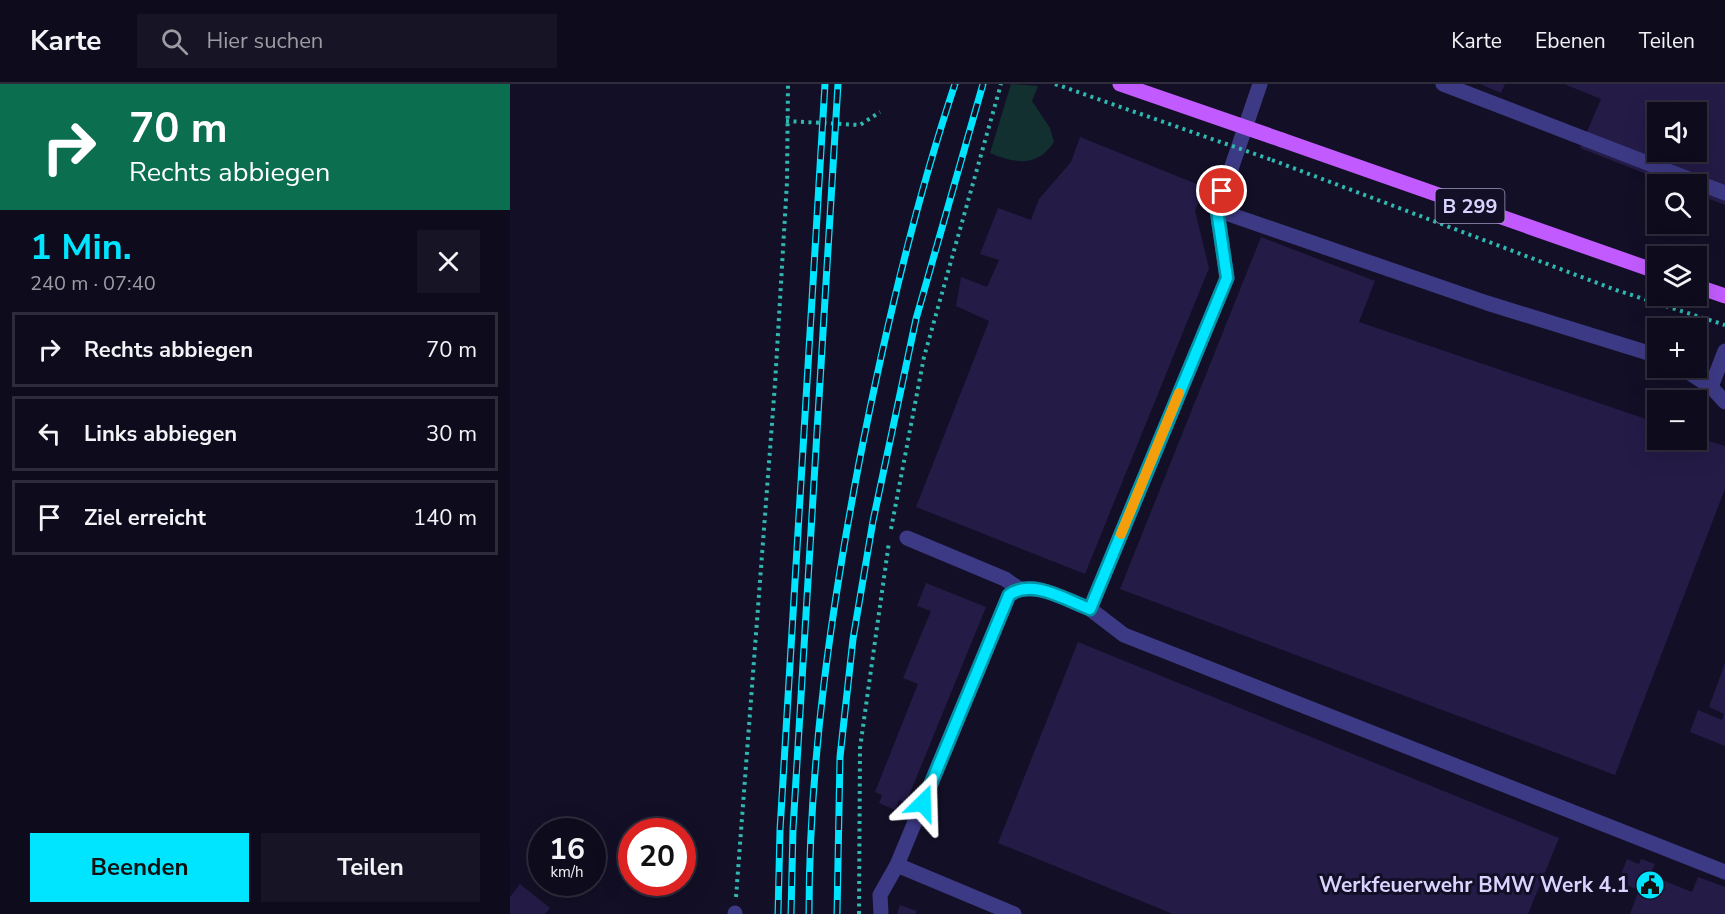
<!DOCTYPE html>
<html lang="de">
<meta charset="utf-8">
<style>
:root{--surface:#0e0b1c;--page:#171425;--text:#f1f3f6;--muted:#9b9ba3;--line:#2e2b3b;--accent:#00e5ff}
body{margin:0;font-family:"Nunito Sans",sans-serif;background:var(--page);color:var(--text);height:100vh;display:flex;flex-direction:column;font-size:22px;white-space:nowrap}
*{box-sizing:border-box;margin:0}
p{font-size:20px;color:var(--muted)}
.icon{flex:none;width:33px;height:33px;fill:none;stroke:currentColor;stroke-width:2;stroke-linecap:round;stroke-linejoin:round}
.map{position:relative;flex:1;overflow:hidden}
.details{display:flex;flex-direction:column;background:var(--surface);width:510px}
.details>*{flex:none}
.hud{background:#0b6e4f;color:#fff;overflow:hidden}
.buttons{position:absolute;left:1137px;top:18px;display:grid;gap:12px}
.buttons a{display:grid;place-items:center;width:60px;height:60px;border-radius:0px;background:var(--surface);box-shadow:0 6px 24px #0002,0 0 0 2px var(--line);font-size:30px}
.speed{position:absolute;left:18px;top:734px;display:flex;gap:12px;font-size:30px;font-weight:700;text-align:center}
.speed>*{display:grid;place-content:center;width:78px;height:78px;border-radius:50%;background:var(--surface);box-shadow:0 6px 24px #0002,0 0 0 2px var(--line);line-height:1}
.speed small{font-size:15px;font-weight:400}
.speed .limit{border:9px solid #d22;background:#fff;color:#111}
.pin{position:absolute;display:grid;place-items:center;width:51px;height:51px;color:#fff;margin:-26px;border:3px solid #fff;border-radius:50%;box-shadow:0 2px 6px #0007}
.me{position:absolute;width:66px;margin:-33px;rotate:22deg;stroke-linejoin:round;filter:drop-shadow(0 0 4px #0008)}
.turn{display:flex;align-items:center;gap:21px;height:126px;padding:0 30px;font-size:27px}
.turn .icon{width:78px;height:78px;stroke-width:2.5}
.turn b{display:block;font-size:42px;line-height:51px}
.round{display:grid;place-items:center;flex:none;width:63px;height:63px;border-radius:0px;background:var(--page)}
.overview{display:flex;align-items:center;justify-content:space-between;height:102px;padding:0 30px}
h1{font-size:36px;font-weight:700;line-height:45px;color:var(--accent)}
.cta{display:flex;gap:12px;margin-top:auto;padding:12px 30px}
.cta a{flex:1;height:69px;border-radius:0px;background:var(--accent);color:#111;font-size:24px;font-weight:700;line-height:69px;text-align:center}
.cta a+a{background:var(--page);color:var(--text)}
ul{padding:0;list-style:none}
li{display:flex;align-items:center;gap:18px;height:75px;margin:0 12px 9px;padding:0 18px;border:3px solid var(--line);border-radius:0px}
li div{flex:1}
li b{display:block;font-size:22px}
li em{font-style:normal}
header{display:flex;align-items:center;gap:36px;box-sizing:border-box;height:84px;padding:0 30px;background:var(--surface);border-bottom:2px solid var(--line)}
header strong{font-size:28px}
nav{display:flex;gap:33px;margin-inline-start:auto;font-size:21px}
.search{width:420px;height:54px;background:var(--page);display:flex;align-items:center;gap:15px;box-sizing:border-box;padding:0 21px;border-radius:0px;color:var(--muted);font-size:22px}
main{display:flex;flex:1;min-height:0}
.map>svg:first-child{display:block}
.green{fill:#12302f}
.building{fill:#241b47;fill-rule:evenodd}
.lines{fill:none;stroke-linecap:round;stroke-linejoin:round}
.path{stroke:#2fb8b0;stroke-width:4;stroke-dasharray:3 4.5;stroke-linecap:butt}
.minor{stroke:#3d3a85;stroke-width:15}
.major{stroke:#c25bff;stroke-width:15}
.rail-casing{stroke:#00e5ff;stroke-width:7}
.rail{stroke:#130f26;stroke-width:4.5;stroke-dasharray:14;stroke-linecap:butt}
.path-bridge{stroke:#2fb8b0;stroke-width:4;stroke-dasharray:3 4.5;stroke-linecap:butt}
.major-bridge{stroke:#c25bff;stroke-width:15}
.route-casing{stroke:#0095a6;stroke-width:15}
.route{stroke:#00e5ff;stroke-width:10}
.slow{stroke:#f59e0b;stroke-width:10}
.labels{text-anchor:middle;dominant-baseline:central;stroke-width:6;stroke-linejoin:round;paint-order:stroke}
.shield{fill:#130f26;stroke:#9e99be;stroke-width:1.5}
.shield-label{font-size:20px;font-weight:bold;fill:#d9d4ff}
.poi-label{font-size:21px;font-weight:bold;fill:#d9d4ff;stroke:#130f26;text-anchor:end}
</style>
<header>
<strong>Karte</strong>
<div class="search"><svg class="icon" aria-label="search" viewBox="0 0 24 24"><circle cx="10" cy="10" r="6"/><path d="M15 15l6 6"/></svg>Hier suchen</div>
<nav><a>Karte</a><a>Ebenen</a><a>Teilen</a></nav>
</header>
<main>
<section class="details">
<div class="hud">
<div class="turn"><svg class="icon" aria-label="right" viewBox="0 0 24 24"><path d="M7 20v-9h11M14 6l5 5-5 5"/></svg><div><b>70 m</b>Rechts abbiegen</div></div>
</div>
<div class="overview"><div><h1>1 Min.</h1><p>240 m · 07:40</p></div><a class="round"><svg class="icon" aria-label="close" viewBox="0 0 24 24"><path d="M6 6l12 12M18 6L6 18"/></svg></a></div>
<ul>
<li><svg class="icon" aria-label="right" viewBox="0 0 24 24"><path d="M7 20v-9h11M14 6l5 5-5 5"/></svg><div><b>Rechts abbiegen</b></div><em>70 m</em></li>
<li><svg class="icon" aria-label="left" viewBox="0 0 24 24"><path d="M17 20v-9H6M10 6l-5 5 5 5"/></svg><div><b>Links abbiegen</b></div><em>30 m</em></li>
<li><svg class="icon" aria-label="arrive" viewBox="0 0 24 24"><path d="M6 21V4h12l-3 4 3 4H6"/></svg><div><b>Ziel erreicht</b></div><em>140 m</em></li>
</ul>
<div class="cta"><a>Beenden</a><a>Teilen</a></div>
</section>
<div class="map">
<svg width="1215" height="830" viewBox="0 0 1215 830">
<rect width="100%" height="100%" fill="#130f26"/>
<path class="green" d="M501,0L528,2L522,17L540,44L544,58C528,83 505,80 480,69Z"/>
<g class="building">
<polygon points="970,0 995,0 991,9"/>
<path d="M1054,0H1215V121L1186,110V100H1162L1070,64L1091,15ZM1148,28H1186V68H1148Z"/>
<polygon points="570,53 694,103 685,127 699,184 575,490 406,423 479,237 446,222 451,193 477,203 489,176 470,170 488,124 521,136 529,115 561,78"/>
<polygon points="751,153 865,197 849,238 1148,339 1148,356 1186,356 1186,353 1215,362 1215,405 1105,691 610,505"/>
<polygon points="416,499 476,523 396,719 389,716 385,726 369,719 372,711 365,708 408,600 393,594 421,527 407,522"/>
<polygon points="568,558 1049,754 1018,830 663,830 488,759"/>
<polygon points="1215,579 1215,662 1180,648 1188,626 1212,636 1214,630 1199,623"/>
<polygon points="1117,775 1129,780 1131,775 1145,780 1140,791 1182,808 1188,793 1215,803 1215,830 1120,830 1129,806 1108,798"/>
<polygon points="10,800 40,824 35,830 0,830 0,813"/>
<polygon points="390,821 407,827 405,830 387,830"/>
</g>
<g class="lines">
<g class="path">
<polyline points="276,37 350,41 370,28"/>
<polyline points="762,76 1106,206 1215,241"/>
<polyline points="381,445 414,273 491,0"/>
<polyline points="226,813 265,300 277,98 278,0"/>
<polyline points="349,830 350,664 379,458"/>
</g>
<g class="minor">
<polyline points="933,0 1215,109"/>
<polyline points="707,126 977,219 1148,272"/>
<polyline points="1172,284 1201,303 1215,318"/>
<polyline points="1201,303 1215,267"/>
<polyline points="397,454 495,495 508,504"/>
<polyline points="580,525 614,551 1215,788"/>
<polyline points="225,829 225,830"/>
<polyline points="371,830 370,811 387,781"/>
<path d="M504,830L387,781L499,511C522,494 556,516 580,525L717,194L707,126L750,0"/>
</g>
<g class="major">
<polyline points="772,56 1148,188"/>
<polyline points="1186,202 1215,212"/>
</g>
<g class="rail-casing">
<g id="rail">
<polyline points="268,830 270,746 315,0"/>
<polyline points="281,830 283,745 328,0"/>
<path d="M299,830C299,679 321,527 349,379C374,251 404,123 445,0"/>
<polyline points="327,830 330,673 343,555 363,437 406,235 473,0"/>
</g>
</g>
<use href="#rail" class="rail"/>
<polyline class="path-bridge" points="545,0 762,76"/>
<polyline class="major-bridge" points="610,0 772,56"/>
</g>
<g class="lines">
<g class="route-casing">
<path id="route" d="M413,719L499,511C522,494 556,516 580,525L717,194L707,126L712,107"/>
</g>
<use href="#route" class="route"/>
<polyline class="slow" points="611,450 669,309"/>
</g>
<defs>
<g id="civic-disc" transform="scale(1.5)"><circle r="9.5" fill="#00e5ff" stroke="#130f26"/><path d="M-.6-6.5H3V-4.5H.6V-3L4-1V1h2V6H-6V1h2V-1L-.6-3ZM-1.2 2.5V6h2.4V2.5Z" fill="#111"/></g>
</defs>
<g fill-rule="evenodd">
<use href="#civic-disc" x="1140" y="801"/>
</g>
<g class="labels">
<rect class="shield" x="925.5" y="105" width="69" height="34" rx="4.5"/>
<g class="shield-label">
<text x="960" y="122">B 299</text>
</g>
<g class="poi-label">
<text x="1119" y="801">Werkfeuerwehr BMW Werk 4.1</text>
</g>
</g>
</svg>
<div class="buttons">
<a><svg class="icon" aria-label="sound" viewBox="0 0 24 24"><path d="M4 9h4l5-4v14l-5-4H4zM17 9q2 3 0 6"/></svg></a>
<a><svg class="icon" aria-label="search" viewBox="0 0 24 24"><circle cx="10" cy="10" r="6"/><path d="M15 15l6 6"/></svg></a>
<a><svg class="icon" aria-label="layers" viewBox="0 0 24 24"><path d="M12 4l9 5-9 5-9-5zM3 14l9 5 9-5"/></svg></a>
<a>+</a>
<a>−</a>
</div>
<div class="speed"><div>16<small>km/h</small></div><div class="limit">20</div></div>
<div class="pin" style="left:712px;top:107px;background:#d93025"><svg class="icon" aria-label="arrive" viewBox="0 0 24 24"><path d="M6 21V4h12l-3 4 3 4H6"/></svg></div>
<svg class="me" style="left:413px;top:719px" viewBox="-20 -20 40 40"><path d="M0-17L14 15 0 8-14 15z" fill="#00e5ff" stroke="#fff" stroke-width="4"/></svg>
</div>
</main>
